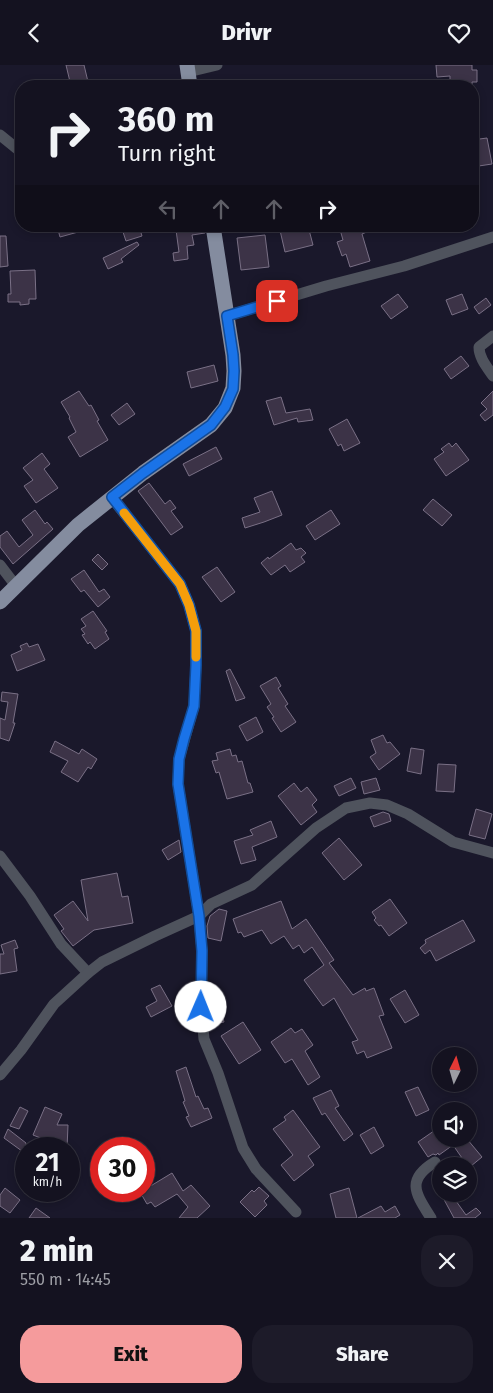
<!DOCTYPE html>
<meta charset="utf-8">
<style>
:root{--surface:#141220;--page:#1d1b29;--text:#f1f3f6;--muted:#9d9ea5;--line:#33323e;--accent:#f59b9c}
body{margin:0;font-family:"Fira Sans",sans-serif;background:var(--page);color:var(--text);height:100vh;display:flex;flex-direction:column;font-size:19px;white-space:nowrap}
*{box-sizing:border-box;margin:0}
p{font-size:16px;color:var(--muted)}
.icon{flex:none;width:28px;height:28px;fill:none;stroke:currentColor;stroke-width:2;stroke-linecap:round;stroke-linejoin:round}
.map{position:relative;height:1153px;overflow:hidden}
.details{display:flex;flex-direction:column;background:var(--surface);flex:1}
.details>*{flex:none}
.top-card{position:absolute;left:15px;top:15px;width:464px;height:152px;border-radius:20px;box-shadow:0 2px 8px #0003,0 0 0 1px var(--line);background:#141220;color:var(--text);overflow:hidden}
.needle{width:32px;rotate:5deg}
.buttons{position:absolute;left:432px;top:982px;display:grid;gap:10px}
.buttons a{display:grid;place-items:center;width:45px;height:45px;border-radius:50%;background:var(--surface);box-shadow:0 2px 8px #0003,0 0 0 1px var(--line);font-size:25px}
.speed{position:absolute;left:15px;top:1072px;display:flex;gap:10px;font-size:25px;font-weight:700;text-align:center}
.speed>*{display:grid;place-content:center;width:65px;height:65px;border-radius:50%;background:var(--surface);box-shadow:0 2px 8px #0003,0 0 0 1px var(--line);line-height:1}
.speed small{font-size:12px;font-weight:400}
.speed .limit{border:8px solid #d22;background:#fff;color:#111}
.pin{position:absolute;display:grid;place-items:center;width:42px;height:42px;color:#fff;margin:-21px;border-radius:10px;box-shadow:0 2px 8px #0006}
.me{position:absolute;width:55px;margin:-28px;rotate:1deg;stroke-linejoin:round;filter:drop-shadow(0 0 4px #0008)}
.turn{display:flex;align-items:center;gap:18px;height:105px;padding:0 20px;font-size:22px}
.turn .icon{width:65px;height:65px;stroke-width:2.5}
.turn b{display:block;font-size:35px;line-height:42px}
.lanes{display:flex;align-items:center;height:48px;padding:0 20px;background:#0003;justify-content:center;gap:25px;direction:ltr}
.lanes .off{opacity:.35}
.round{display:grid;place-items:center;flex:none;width:52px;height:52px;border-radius:20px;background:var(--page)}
.summary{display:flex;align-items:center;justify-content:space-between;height:85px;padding:0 20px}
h1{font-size:30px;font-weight:800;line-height:38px}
.button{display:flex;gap:10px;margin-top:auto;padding:10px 20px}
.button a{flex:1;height:58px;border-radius:20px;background:var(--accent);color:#111;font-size:20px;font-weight:800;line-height:58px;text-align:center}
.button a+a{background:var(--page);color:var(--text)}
header{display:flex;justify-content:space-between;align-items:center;height:65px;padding:0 20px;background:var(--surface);font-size:22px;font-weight:800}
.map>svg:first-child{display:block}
.building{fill:#3c3347;stroke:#7a7086}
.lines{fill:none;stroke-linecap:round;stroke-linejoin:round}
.minor{stroke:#4f535d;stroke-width:11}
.major{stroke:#848c9f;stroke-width:15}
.route-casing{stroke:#114b97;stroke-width:12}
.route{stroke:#1a73e8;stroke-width:9}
.slow{stroke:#f59e0b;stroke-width:9}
</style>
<header><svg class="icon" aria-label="back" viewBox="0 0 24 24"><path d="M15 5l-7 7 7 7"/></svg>Drivr<svg class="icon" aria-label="heart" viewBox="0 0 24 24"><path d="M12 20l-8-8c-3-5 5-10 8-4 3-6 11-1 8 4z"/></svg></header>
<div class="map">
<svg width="493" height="1153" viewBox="0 0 493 1153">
<rect width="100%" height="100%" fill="#1a182b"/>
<g class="building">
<polygon points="66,0 84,0 89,21 71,21"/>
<polygon points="436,0 472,0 472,5 477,5 477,17 472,17 472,21 450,21 450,11 437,12"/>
<polygon points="487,73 492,99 472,102 472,75"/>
<polygon points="57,161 89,161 89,164 60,172"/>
<polygon points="121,161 139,161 142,171 126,176"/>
<polygon points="199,161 204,161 205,168 192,170 194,180 187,181 188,194 174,196 173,188 179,187 176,165"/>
<polygon points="279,161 308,161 313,180 285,187"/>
<polygon points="339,161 381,161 362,169 370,196 350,202 346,189 342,191 337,177 343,175"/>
<polygon points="265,170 269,202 241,205 237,173"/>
<polygon points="0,171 6,171 8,201 0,202"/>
<polygon points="137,177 139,180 121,194 123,197 108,204 103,193"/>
<polygon points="35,205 36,234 29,234 29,239 20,240 20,237 8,237 8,229 11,229 10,206"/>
<polygon points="398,229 408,242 391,254 381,241"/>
<polygon points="462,229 468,244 452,250 446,235"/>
<polygon points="486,233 491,240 479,249 474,242"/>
<polygon points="461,291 469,301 451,314 444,304"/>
<polygon points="214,300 218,316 191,323 187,307"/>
<polygon points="79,326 89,341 91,340 99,355 97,356 108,375 80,392 68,372 76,367 69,353 70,352 61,337"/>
<polygon points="493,326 493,350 485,356 480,350 487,344 481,338"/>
<polygon points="281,332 286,348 310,344 313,355 298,357 297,353 274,360 266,336"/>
<polygon points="127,338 135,349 119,360 111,350"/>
<polygon points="347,354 360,378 344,386 341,379 338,381 329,364"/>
<polygon points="449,378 452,382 456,378 469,395 446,411 434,394 444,387 441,384"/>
<polygon points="216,382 222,394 189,411 183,399"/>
<polygon points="42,388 50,399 44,404 58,423 36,438 24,421 33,415 23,403"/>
<polygon points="149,418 165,439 170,435 176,443 171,446 183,462 171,470 138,426"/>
<polygon points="272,426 282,450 264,457 245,463 242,453 260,447 254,433"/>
<polygon points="433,434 452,450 442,461 423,445"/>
<polygon points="35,445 45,459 47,457 53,464 13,499 0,482 0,471 7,466 19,482 33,470 22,455"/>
<polygon points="331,445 340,459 315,475 306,461"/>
<polygon points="291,478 296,485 301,483 306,488 301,492 305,497 290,507 285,500 271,510 261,498 268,492 269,494"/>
<polygon points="98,489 108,499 102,505 92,495"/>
<polygon points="217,502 235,527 221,537 202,512"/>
<polygon points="84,505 99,527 104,524 110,532 98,542 84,525 81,527 71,514"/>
<polygon points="93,546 107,566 105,567 109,574 95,584 90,577 88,579 82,570 85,569 81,564 86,561 81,554"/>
<polygon points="27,578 29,582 38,579 45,595 17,606 11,590 22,585 20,581"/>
<polygon points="230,604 245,633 236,636 226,606"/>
<polygon points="276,612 281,621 278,623 288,639 285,641 296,657 281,667 272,653 274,652 267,642 271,639 260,621"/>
<polygon points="2,627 18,629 13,658 15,658 9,676 0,673 0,653 5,655 8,637 1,636"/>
<polygon points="256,652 263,667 247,676 239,661"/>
<polygon points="383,670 387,678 390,677 400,689 379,705 370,692 376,688 371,675"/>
<polygon points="55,676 79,689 82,684 97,694 91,704 88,702 78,717 61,707 68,696 50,687"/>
<polygon points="411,683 424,685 421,709 407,706"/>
<polygon points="230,684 232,691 236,690 238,697 242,696 248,718 250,718 253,727 227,734 219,707 216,708 212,696 218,695 216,688"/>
<polygon points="438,699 456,700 454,727 436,726"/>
<polygon points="351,713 356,723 339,731 334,721"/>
<polygon points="376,713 380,725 364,729 361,717"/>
<polygon points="294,718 301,727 307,722 317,735 312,740 317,747 301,760 278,731"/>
<polygon points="476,744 492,749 485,774 469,770"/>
<polygon points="383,747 389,749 391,756 374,762 370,752"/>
<polygon points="271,756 277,772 252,782 256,795 241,799 234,776 253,770 250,765"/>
<polygon points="339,773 362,800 344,815 322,788"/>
<polygon points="179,775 181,787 168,795 162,785"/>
<polygon points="117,808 122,832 128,831 133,858 94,865 73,881 61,866 64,864 54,850 73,836 88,856 81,815"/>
<polygon points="390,834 407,858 389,871 381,860 379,861 374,855 376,853 372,847"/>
<polygon points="281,836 292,864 306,854 334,895 329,898 353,930 365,923 366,926 374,923 384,950 379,951 392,983 367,993 364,986 357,989 352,977 358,975 334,933 323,941 304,915 324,900 312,882 304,888 299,880 293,884 284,871 271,879 262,865 244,872 241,867 238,868 233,854"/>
<polygon points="219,844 227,846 221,876 208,873 207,861 210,851"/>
<polygon points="463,855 475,876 436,896 430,885 425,889 420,883 426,878 425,875"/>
<polygon points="15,875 18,883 14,884 17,906 0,909 0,889 4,889 1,880"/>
<polygon points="160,920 172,941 151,952 146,942 157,936 151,924"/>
<polygon points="405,925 419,950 405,958 390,934"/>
<polygon points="219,937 224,957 210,960 209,939"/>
<polygon points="243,957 261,985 239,999 221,971"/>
<polygon points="291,963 295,968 302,964 313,980 305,986 320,1012 308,1020 292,994 285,998 271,977"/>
<polygon points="186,1002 196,1032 198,1031 204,1044 208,1043 212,1053 191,1062 186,1052 189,1051 183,1037 185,1036 176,1006"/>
<polygon points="418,1022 429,1045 416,1051 405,1027"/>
<polygon points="331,1025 339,1041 335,1043 353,1069 344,1076 325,1048 322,1050 313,1033"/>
<polygon points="20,1042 28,1046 19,1064 10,1061"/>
<polygon points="45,1042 62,1049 57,1060 68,1060 67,1084 53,1084 53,1078 33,1070"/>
<polygon points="293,1045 320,1082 308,1091 314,1100 294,1116 281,1100 293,1090 273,1064 286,1055 284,1052"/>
<polygon points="441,1061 441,1074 467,1074 482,1092 471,1101 453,1101 462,1093 453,1080 439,1090 438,1088 436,1090 433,1089 428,1092 418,1077"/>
<polygon points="374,1062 384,1081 371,1089 360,1070"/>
<polygon points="8,1064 26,1078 26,1089 4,1073"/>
<polygon points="172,1108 183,1126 191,1120 210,1141 197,1153 179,1153 188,1142 177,1129 155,1142 151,1137 147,1139 140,1127 144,1126 144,1125"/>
<polygon points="259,1122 269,1131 264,1136 267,1140 255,1152 240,1137 252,1125 254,1127"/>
<polygon points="5,1123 20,1135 10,1148 0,1141 0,1130"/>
<polygon points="349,1123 357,1153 336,1153 330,1129"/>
<polygon points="441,1129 451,1129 466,1150 476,1143 481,1148 475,1153 454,1153"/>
<polygon points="381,1141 385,1147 395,1141 400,1150 395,1153 358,1153"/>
<polygon points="36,1143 50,1153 29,1153"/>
</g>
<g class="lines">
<g class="minor">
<polyline points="188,7 217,0"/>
<polyline points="0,70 21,87"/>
<polyline points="227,251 326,221 404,201 493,172"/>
<path d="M493,271L479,282C479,293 487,302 493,311"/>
<polyline points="112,433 180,519 189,540 196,566 196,600 194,641 179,694 178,719 199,851 202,886 201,942 204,974 218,1008 243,1083 256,1104 296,1147"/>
<polyline points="0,500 16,521"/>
<polyline points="0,791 30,831 61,879 88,908"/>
<polyline points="0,1010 21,985 54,939 88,908 102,897 155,871 199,851 211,839 252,820 316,763 346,743 370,738 387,740 408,749 453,777 493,788"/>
<path d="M431,1153C416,1129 405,1115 435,1097"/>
</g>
<g class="major">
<polyline points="187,0 190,21"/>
<polyline points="0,537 78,460 143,408 211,360 225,343 233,323 234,306 233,290 213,161"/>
</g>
</g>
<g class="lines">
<g class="route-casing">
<polyline id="route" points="201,942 202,886 199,851 178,719 179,694 184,674 194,641 196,600 196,566 189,540 180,519 112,432 143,408 211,360 225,342 233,324 234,306 233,290 227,251 277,236"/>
</g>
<use href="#route" class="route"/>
<polyline class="slow" points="124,448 180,519 189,540 196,566 196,592"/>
</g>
</svg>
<div class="buttons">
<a><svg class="needle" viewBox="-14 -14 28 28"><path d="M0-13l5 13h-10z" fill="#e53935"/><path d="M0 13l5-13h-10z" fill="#9d9ea5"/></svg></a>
<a><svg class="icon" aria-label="sound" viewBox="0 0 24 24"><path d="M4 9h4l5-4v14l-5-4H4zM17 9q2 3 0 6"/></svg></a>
<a><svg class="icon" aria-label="layers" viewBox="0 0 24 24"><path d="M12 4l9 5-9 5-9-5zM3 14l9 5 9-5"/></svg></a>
</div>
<div class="speed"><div>21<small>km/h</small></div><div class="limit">30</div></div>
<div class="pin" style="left:277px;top:236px;background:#d93025"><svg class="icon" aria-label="arrive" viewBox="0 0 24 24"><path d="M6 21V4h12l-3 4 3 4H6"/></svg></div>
<svg class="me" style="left:201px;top:942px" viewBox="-20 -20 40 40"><circle r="19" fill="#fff"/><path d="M0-13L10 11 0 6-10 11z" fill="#1a73e8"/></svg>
<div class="top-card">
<div class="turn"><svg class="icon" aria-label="right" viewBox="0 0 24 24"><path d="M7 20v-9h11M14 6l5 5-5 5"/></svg><div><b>360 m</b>Turn right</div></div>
<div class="lanes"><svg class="icon off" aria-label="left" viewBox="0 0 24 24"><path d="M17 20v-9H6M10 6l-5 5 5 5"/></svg><svg class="icon off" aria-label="ahead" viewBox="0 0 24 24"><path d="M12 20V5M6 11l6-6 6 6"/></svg><svg class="icon off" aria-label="ahead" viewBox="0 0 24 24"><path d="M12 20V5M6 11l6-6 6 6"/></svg><svg class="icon" aria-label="right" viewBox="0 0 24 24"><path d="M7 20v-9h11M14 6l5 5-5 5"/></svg></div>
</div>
</div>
<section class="details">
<div class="summary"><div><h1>2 min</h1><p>550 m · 14:45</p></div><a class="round"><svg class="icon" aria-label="close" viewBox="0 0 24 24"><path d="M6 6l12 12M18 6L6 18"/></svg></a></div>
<div class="button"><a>Exit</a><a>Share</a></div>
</section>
